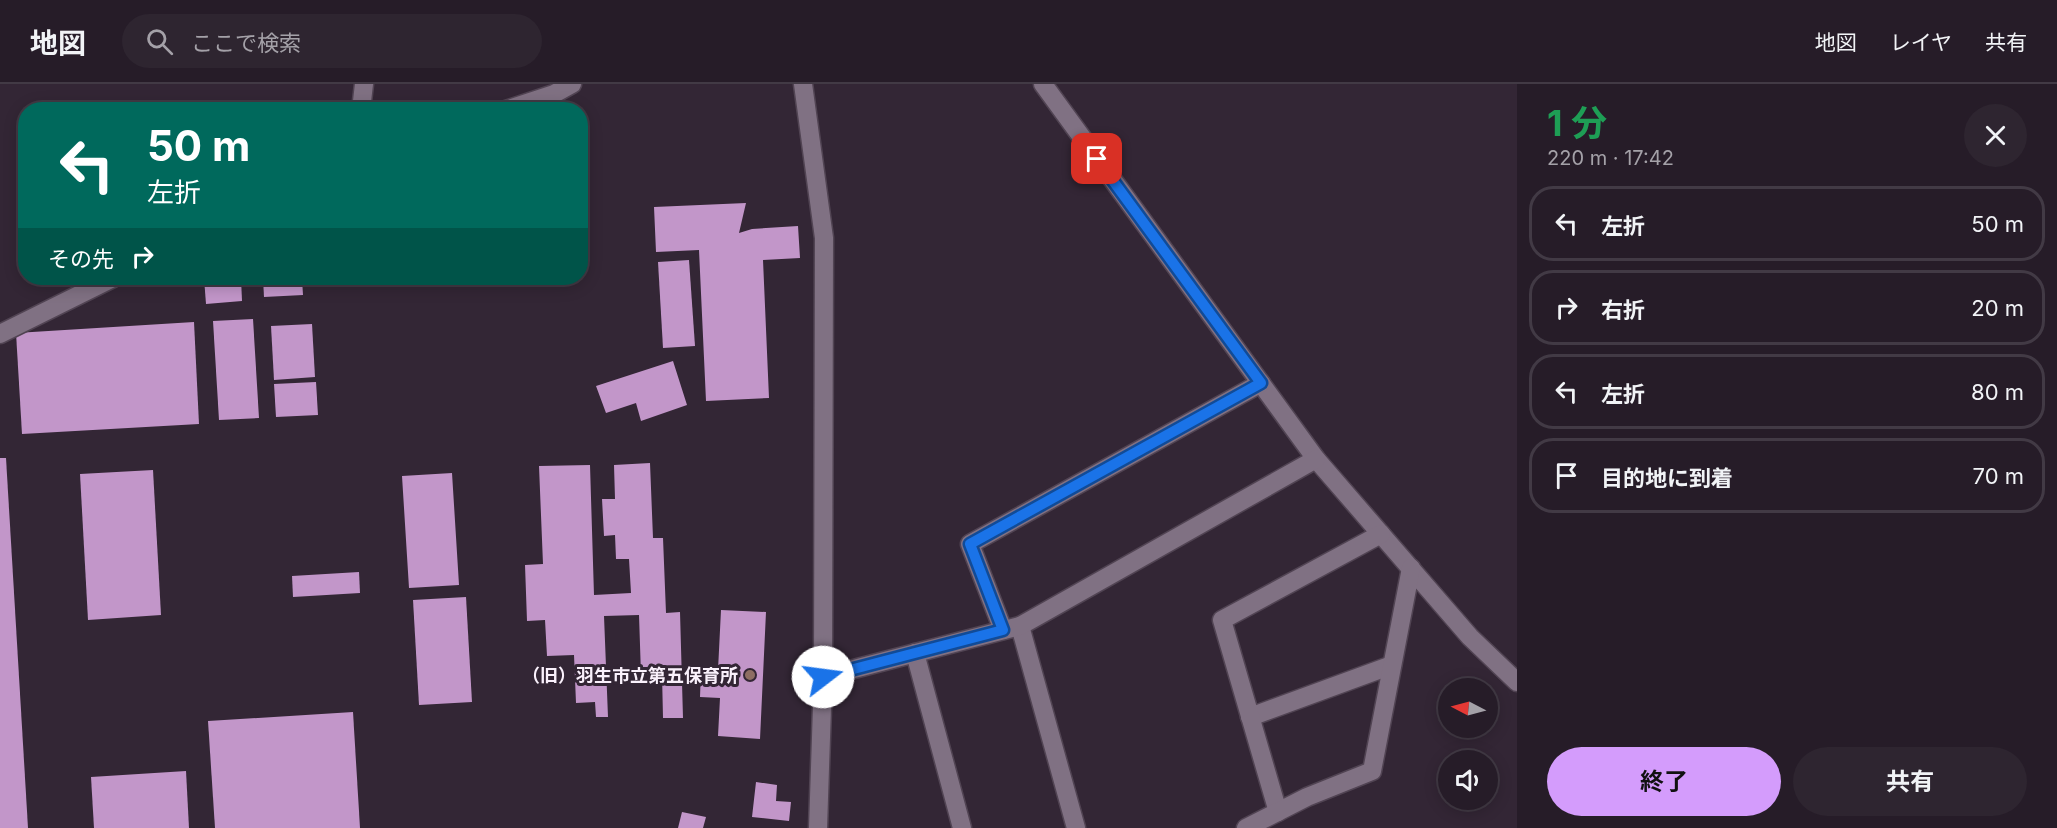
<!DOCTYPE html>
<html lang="ja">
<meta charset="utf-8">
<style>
:root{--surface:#261c28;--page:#2e2530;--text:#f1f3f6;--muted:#a4a1a8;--line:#423a45;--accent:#d49cfc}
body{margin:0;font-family:Inter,"Noto Sans JP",sans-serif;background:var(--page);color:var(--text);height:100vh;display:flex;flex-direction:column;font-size:22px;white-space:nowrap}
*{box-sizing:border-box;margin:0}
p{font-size:20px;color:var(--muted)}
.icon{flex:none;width:33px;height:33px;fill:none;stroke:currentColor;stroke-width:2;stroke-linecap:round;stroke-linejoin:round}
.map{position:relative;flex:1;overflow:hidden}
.side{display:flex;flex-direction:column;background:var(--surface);width:540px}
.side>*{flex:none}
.top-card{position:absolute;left:18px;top:18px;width:570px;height:183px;border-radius:24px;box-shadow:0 3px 15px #0003,0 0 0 2px var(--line);background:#00695c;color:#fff;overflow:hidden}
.needle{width:39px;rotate:276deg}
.fabs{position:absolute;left:1438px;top:594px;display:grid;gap:12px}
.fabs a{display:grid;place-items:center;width:60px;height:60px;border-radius:50%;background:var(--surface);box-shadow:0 3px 15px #0003,0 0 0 2px var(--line);font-size:30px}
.pin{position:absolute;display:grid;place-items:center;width:51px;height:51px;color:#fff;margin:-26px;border-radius:12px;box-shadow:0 3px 9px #0006}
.me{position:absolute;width:66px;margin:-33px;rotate:75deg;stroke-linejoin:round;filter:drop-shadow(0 0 4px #0008)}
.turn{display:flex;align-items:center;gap:21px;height:126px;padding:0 30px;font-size:27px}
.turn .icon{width:78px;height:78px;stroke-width:2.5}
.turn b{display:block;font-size:42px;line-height:51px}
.then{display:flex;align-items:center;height:57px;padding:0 30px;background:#0003;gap:12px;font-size:22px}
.round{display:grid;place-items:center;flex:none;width:63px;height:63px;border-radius:32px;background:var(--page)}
.overview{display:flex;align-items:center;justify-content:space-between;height:102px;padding:0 30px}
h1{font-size:36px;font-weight:700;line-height:45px;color:#1e9e55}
.action{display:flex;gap:12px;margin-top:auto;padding:12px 30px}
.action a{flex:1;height:69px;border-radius:36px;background:var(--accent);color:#111;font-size:24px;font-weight:700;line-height:69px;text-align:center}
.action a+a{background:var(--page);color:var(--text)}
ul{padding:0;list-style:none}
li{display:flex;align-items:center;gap:18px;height:75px;margin:0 12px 9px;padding:0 18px;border:3px solid var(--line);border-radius:24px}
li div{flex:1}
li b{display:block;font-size:22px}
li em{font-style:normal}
header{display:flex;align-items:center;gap:36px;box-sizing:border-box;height:84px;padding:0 30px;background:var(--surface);border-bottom:2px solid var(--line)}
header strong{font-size:28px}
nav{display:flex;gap:33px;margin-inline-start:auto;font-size:21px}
.search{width:420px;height:54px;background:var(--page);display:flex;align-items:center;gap:15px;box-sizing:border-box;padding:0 21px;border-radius:33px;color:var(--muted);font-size:22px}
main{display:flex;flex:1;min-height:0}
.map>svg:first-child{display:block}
.building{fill:#c296c9}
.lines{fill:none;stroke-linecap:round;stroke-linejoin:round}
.minor-casing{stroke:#514453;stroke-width:21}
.minor{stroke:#807183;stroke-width:18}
.route-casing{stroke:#114b97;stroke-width:15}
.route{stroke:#1a73e8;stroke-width:10}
.education-dot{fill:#8d6e63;stroke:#332635;stroke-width:2}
.labels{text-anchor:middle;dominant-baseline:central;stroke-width:6;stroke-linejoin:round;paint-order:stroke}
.poi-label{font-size:18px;font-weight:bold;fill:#faf1fc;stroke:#332635;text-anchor:end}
</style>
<header>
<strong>地図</strong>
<div class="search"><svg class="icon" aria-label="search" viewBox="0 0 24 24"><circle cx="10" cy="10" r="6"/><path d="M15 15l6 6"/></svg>ここで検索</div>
<nav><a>地図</a><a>レイヤ</a><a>共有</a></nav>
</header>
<main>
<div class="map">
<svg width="1517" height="744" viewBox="0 0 1517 744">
<rect width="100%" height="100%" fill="#332635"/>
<g class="building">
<polygon points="746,119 739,149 752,145 798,142 800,174 763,176 769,314 706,317 699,166 656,168 654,123"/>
<polygon points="689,176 695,262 663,264 658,178"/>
<polygon points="204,194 241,194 242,217 206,220"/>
<polygon points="263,194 302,194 303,211 264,213"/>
<polygon points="253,235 259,334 219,336 213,237"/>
<polygon points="194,238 199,340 22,350 16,249"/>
<polygon points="312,240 315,293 274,296 271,242"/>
<polygon points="673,277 687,321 641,337 636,319 606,329 596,302"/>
<polygon points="316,298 318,331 276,333 274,300"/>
<polygon points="0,374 6,374 28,744 0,744"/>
<polygon points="650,379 653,454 663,454 666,529 680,528 683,634 663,634 662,590 641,591 639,531 604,532 608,633 596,633 595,618 576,619 574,571 547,572 545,536 527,537 525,481 543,480 539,382 590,381 594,511 631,509 629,475 616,475 615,451 604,452 602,415 615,415 614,381"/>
<polygon points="153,386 161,531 88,536 80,390"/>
<polygon points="452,389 459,501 409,504 402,392"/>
<polygon points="359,488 360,509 293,513 292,492"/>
<polygon points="466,513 472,618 419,621 413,516"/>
<polygon points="721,526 766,528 760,655 718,652 720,614 700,613 701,585 718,586"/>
<polygon points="353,628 360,744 215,744 208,637"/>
<polygon points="186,687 189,744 94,744 91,693"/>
<polygon points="756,698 777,701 776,717 791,718 789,737 752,733"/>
<polygon points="682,728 706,733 703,744 678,744"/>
</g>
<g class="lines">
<g class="minor-casing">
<g id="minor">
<polyline points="803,0 824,154 823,593 818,744"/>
<polyline points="1043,0 1316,375 1470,553 1517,598"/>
<polyline points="361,26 364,0"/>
<polyline points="506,26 554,10 572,0"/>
<polyline points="0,250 113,194"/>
<polyline points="1020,542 1076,744"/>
<polyline points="1003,546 970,460 1261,299"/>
<polyline points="915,569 962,744"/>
<polyline points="823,593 1020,542 1316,375"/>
<polyline points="1250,633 1392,581"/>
<polyline points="1278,728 1222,536 1381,450"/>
<polyline points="1246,744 1307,713 1372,687 1411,484"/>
</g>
</g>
<use href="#minor" class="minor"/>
</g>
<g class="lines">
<g class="route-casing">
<polyline id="route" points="823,593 1003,546 970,460 1261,299 1097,75"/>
</g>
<use href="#route" class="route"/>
</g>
<circle class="education-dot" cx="750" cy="591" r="6"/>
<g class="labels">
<g class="poi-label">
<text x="738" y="591">（旧）羽生市立第五保育所</text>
</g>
</g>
</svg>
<div class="fabs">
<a><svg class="needle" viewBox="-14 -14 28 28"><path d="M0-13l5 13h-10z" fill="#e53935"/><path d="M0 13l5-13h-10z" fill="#a4a1a8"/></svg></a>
<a><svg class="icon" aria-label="sound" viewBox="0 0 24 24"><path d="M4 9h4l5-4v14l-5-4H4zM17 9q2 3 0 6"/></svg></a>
</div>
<div class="pin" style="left:1097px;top:75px;background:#d93025"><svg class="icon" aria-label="arrive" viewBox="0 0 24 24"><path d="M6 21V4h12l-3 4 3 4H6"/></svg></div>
<svg class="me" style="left:823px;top:593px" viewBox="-20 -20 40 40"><circle r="19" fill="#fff"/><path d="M0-13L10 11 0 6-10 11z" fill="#1a73e8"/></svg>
<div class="top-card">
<div class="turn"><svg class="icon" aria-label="left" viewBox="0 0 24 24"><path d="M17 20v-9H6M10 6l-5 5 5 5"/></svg><div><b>50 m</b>左折</div></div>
<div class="then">その先<svg class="icon" aria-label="right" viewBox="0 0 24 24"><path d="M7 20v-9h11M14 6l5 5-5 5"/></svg></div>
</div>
</div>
<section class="side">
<div class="overview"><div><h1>1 分</h1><p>220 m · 17:42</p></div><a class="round"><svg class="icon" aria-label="close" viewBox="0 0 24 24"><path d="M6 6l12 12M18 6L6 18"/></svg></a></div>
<ul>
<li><svg class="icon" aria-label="left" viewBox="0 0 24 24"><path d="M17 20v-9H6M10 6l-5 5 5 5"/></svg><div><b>左折</b></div><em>50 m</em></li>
<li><svg class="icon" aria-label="right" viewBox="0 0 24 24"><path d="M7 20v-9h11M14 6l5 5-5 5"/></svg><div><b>右折</b></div><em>20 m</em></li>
<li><svg class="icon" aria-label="left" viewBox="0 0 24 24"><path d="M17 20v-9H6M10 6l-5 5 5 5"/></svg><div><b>左折</b></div><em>80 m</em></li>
<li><svg class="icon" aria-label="arrive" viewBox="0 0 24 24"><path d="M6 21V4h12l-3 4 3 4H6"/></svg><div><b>目的地に到着</b></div><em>70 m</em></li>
</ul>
<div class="action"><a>終了</a><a>共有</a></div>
</section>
</main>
